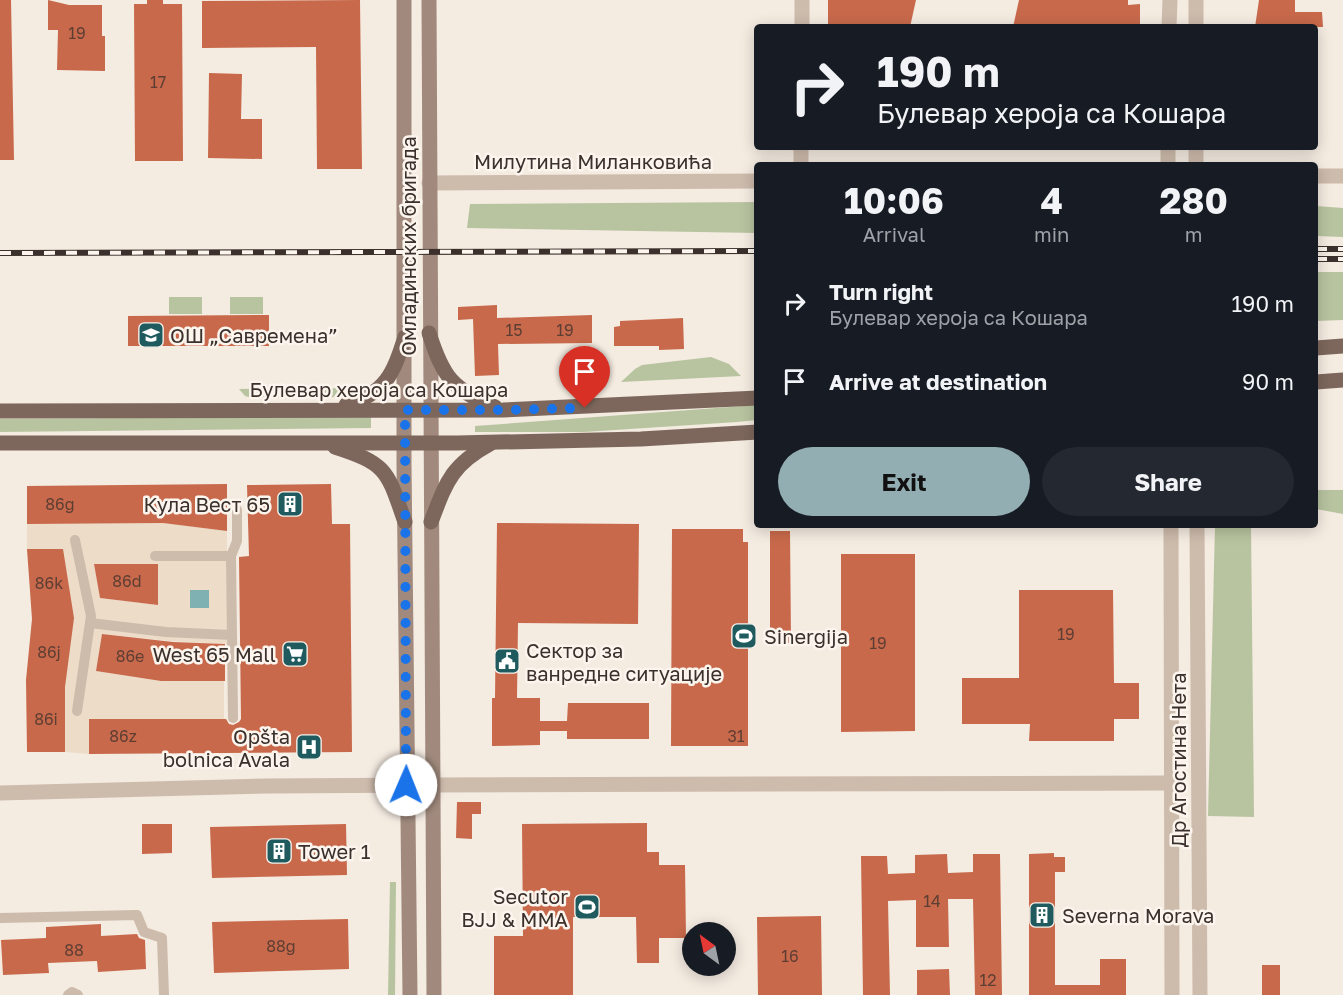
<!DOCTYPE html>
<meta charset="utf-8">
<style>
:root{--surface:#171b24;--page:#242831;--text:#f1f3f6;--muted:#9ea1a6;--accent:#92aeb2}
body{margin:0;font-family:"Golos Text",sans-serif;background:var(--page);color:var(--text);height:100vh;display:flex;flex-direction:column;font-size:22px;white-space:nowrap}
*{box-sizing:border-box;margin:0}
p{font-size:20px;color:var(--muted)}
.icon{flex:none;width:33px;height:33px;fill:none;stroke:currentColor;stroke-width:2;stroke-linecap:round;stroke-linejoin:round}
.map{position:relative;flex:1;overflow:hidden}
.panel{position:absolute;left:754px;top:162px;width:564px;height:366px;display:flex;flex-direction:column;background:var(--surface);border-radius:6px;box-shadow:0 3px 15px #0003}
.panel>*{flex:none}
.hud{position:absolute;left:754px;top:24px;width:564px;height:126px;border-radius:6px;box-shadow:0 3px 15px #0003;background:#171b24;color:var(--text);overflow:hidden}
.needle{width:39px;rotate:327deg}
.fabs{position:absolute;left:682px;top:922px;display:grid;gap:12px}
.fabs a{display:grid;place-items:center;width:54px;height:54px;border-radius:50%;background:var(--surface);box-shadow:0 3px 15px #0003;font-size:30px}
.pin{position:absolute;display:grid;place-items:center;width:51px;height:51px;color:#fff;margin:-62px -26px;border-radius:50% 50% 50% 0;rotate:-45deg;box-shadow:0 0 6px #0007}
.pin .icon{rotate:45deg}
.me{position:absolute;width:66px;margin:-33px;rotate:1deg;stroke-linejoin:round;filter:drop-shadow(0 0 4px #0008)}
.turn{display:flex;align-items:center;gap:21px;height:126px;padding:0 24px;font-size:27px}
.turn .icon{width:78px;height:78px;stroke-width:2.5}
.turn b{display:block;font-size:42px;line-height:51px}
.eta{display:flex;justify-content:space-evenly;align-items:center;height:102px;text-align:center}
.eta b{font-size:36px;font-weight:700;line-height:42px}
.cta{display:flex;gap:12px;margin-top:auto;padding:12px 24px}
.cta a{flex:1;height:69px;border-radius:36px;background:var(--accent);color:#111;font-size:24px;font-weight:700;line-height:69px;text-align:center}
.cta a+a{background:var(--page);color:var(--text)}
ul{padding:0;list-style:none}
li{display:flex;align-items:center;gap:18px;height:78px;padding:0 24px}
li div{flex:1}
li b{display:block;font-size:22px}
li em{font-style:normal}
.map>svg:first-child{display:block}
.green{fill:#b8c4a0}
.plaza{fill:#ecdcc8;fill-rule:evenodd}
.water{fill:#7fb0b2}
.building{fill:#c8694b}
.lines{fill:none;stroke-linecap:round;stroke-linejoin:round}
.pedestrian{stroke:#cdbbac;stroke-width:10}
.minor{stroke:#cdbbac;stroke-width:15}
.tertiary{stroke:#cdbbac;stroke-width:15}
.secondary{stroke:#a18a7d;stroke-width:15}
.primary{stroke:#7d675c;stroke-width:15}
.rail-casing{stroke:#3b302b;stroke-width:6}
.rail{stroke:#fbf5ee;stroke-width:4;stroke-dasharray:11;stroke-linecap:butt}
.route{stroke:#1a73e8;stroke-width:10;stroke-dasharray:0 18}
.labels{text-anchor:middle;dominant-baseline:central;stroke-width:5;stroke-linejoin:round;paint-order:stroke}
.number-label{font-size:16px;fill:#5e3e33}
.street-label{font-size:20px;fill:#3b302b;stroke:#fbf5ee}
.poi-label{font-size:20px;fill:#3b302b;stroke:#fbf5ee;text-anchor:start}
</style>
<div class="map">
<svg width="1343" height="995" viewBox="0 0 1343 995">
<rect width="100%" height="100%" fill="#f4ebe1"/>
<g class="green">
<polygon points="757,202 757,233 467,228 470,204"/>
<polygon points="1316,206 1343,208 1343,237 1316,236"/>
<polygon points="1316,272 1343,272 1343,320 1316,321"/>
<rect x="169" y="297" width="33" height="17"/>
<rect x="230" y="297" width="33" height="17"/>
<polygon points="711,357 729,364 741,376 621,382 635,369 642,365"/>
<polygon points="355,388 358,393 339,397 252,398 245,396 239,389"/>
<polygon points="757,405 757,420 737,422 584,432 475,432 475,426"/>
<polygon points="371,416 371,428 0,432 0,419"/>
<polygon points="1316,490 1343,490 1343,514 1316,509"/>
<polygon points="1215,525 1251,525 1254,817 1208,816"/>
<polygon points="390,882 396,882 395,995 388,995"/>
</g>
<path class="plaza" d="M164,523L227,531V644L169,641L103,634L96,671L160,681H224V719H89V754L65,752L27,549V524ZM158,564V605L100,598L94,565Z"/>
<rect class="water" x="190" y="590" width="19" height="18"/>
<g class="building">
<polygon points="0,0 11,0 14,160 0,160"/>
<polygon points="48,0 69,5 102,5 102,36 105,36 105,71 57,70 58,30 48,30"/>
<polygon points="147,0 163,0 163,4 182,4 183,161 135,161 134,4 147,4"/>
<polygon points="360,0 362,169 317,169 316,47 202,48 202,1"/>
<polygon points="828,0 916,0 910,27 828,27"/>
<polygon points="1019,0 1128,0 1128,5 1140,4 1140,27 1013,27"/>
<polygon points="1259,0 1295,0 1295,12 1322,12 1323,27 1255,27"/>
<polygon points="209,73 242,74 241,119 262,119 262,159 208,158"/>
<polygon points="497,305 497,318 592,315 592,343 498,344 499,375 475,376 473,319 458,320 458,307"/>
<polygon points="269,315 269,346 128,346 128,316"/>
<polygon points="683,318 684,349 659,350 659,346 614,346 614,327 620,326 620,321"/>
<polygon points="227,484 227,531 163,523 27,524 27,486"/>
<polygon points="331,484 332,524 350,524 352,752 89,754 89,719 226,719 229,724 233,725 239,722 241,719 239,557 249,556 247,485"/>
<polygon points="497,523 639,524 638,624 518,623 517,698 540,698 540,721 567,721 568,703 649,703 649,739 567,739 567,731 540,731 540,745 492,746 492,698 495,698"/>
<polygon points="672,529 743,529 743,542 748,542 748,746 671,746"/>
<polygon points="770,531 790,531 791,643 770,643"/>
<polygon points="27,549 63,549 74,618 65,687 65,752 27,752 26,680 32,619"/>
<polygon points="841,554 915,554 915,731 841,732"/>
<polygon points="94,564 158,564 158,605 100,598"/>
<polygon points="1019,590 1113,590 1114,683 1139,683 1139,719 1114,719 1114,741 1029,741 1030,724 962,724 962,678 1019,678"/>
<polygon points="102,634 173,642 225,644 225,681 161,681 96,671"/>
<polygon points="457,802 481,802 481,814 472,814 472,839 456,838"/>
<polygon points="647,823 647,852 659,852 659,865 685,865 686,938 659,938 659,963 637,963 636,917 573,917 573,995 494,995 494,936 523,936 522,824"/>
<polygon points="142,824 172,824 172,853 142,854"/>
<polygon points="346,824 347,875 212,878 210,827"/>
<polygon points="1054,853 1054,857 1065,857 1065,872 1055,872 1055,985 1100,985 1100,959 1126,959 1126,995 1029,995 1029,854"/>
<polygon points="947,854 948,873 973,872 973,854 1000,854 1002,995 975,995 973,899 948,899 949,947 916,947 916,900 888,901 890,995 863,995 861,856 887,856 888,874 915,873 915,855"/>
<polygon points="821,916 822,995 758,995 757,917"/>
<polygon points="348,919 349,969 214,973 212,922"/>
<polygon points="101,924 101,936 137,934 139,938 145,940 146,969 98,972 97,961 48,963 49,973 3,975 1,940 46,938 46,927"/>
<rect x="1262" y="965" width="18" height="30"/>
<polygon points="949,969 950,995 917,995 917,970"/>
</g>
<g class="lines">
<g class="pedestrian">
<polyline points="75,540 91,616 77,711"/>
<polyline points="155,556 231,556"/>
<polyline points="90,623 166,632 232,635"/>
<polyline points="233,718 231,556 237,541 237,510"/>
<polyline points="0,918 137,915 144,932 162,938 164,995"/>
<polyline points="68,995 72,992 78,995"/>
</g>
<g class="minor">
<polyline points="802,27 802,0"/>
<polyline points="1169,27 1170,0"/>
<polyline points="1196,27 1196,0"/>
<polyline points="1196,147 1196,165"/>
<polyline points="801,165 801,147"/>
<polyline points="1168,165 1168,147"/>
<polyline points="1316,176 1343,176"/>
<polyline points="429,183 758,181"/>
<polyline points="0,793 268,786 433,785 1172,783"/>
</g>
<g class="tertiary">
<polyline points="1171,525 1172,995"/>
<polyline points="1197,525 1200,995"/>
</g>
<g class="secondary">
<polyline points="404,0 404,464 410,995"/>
<polyline points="429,0 434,995"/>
</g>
<g class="primary">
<path d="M429,333C443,377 452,389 495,407"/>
<polyline points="1316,348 1343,346"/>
<polyline points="1316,382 1343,380"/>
<path d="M346,405C386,393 393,374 405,337"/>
<polyline points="0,411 503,410 758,398"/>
<polyline points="0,443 457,443 641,439 758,432"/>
<path d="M335,447C388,464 387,471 405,522"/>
<path d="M431,522C446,483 451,465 490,444"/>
</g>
<g class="rail-casing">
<g id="rail">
<polyline points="1316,249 1343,249"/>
<polyline points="0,253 758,251"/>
<polyline points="1316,259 1343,259"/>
</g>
</g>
<use href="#rail" class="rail"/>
</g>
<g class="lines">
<polyline class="route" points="406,785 405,410 503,410 585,408"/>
</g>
<defs>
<g id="school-square" transform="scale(1.35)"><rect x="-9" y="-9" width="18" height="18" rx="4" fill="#1f5a5e" stroke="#fbf5ee"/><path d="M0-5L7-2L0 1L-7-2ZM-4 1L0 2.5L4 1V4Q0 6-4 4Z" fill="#fff"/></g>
<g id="building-square" transform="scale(1.35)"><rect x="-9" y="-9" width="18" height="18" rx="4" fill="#1f5a5e" stroke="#fbf5ee"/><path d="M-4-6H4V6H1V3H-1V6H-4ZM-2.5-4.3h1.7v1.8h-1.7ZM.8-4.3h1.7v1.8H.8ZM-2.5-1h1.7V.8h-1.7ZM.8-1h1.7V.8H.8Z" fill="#fff"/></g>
<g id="stadium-square" transform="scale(1.35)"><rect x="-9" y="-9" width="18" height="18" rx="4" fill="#1f5a5e" stroke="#fbf5ee"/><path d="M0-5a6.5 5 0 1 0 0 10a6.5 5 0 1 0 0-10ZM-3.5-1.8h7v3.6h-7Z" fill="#fff"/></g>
<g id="supermarket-square" transform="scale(1.35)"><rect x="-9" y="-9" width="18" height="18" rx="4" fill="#1f5a5e" stroke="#fbf5ee"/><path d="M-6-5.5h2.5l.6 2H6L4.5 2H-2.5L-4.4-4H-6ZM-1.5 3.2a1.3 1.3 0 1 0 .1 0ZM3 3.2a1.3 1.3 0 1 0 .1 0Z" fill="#fff"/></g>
<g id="civic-square" transform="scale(1.35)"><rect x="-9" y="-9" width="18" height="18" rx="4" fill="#1f5a5e" stroke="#fbf5ee"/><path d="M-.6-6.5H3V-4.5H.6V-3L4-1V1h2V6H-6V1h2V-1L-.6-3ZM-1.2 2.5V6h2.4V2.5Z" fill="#fff"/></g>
<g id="hospital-square" transform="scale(1.35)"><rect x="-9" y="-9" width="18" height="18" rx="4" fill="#1f5a5e" stroke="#fbf5ee"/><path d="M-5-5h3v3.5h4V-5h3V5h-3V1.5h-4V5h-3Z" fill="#fff"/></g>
</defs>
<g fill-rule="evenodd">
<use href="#school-square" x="151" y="335"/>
<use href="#building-square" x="290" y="504"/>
<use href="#stadium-square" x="744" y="636"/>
<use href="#supermarket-square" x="295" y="654"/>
<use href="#civic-square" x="507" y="661"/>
<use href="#hospital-square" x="309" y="747"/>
<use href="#building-square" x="279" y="851"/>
<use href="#stadium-square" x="587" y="907"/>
<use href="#building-square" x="1042" y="915"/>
</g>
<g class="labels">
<g class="number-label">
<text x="77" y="33">19</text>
<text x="158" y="82">17</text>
<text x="514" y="330">15</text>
<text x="565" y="330">19</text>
<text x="60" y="504">86g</text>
<text x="127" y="581">86d</text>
<text x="49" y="583">86k</text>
<text x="1066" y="634">19</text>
<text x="878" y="643">19</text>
<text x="49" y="652">86j</text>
<text x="130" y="656">86e</text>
<text x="46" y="719">86i</text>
<text x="123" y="736">86z</text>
<text x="736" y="736">31</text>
<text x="932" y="901">14</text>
<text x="281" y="946">88g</text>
<text x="74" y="950">88</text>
<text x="790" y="956">16</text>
<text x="988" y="980">12</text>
</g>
<g class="street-label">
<text x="593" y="161">Милутина Миланковића</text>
<text transform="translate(408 246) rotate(-90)">Омладинских бригада</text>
<text x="379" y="389">Булевар хероја са Кошара</text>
<text transform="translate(1178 760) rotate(-90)">Др Агостина Нета</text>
</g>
<g class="poi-label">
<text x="170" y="335">ОШ „Савремена”</text>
<text x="270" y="504" text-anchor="end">Кула Вест 65</text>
<text x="764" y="636">Sinergija</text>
<text x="526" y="650">Сектор за<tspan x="526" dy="23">ванредне ситуације</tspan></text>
<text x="276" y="654" text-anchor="end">West 65 Mall</text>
<text x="290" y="736" text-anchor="end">Opšta<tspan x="290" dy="23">bolnica Avala</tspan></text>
<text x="298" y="851">Tower 1</text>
<text x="568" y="896" text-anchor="end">Secutor<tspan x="568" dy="23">BJJ &amp; MMA</tspan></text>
<text x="1062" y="915">Severna Morava</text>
</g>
</g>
</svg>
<div class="fabs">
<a><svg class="needle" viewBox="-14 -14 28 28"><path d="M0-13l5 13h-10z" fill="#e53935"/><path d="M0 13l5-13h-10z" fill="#9ea1a6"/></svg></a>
</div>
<div class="pin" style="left:585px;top:408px;background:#d93025"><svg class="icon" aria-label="arrive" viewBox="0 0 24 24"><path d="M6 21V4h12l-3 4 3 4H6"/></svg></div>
<svg class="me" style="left:406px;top:785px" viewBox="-20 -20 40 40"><circle r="19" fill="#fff"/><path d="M0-13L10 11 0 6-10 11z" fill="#1a73e8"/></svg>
<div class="hud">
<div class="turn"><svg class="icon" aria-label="right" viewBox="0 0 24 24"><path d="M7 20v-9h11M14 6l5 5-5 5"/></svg><div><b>190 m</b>Булевар хероја са Кошара</div></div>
</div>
<section class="panel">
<div class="eta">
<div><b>10:06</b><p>Arrival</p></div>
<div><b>4</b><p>min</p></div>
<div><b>280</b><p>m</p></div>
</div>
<ul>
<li><svg class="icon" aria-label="right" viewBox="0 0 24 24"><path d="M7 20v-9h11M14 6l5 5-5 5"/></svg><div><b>Turn right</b><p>Булевар хероја са Кошара</p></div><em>190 m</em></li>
<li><svg class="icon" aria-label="arrive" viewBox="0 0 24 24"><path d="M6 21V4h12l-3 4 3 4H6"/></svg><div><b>Arrive at destination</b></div><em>90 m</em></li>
</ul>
<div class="cta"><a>Exit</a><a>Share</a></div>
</section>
</div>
